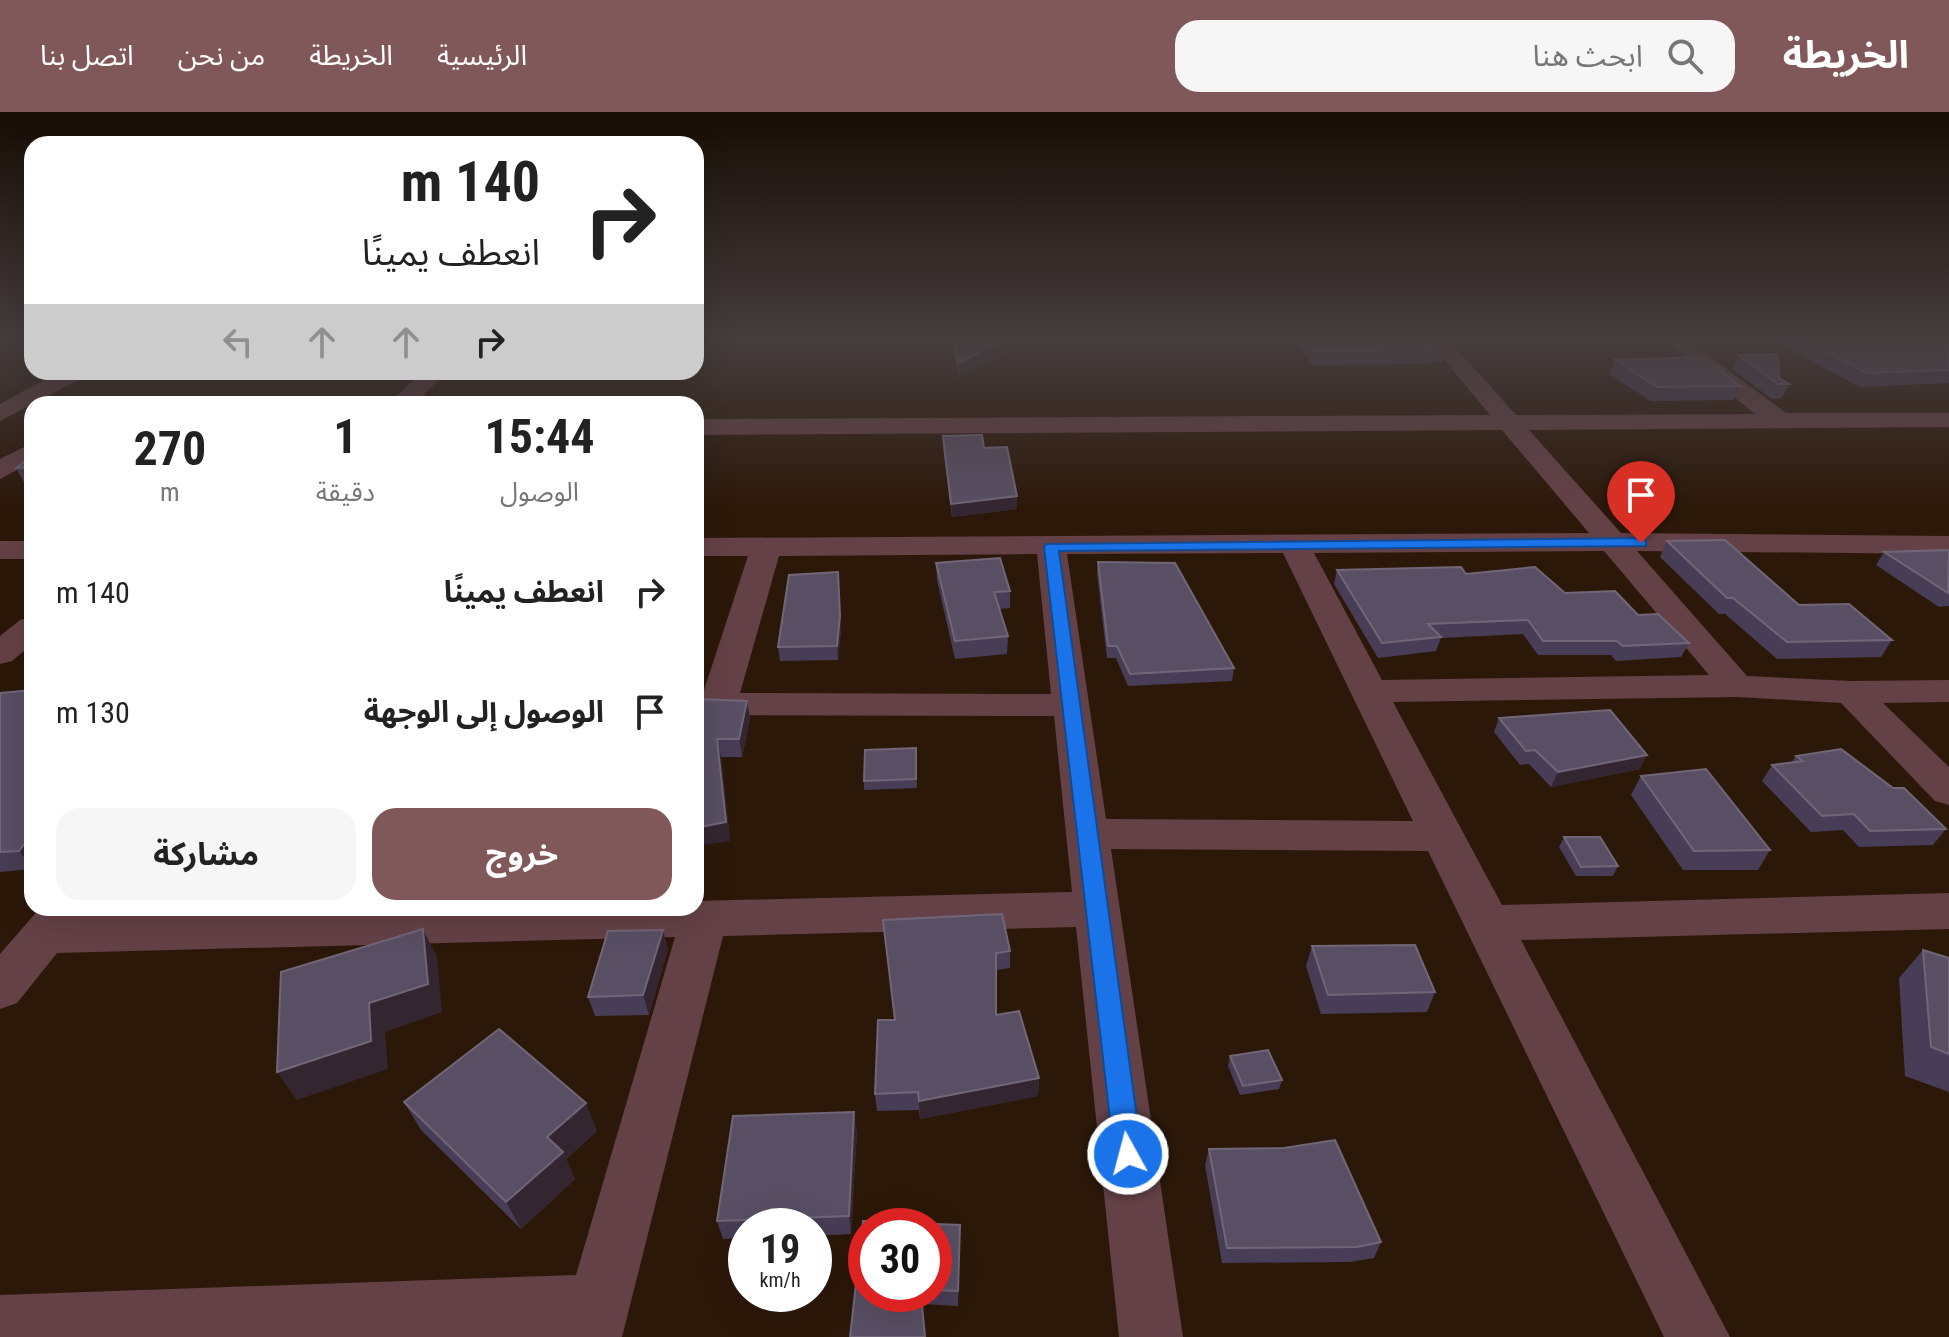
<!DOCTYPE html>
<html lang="ar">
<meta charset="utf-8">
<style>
:root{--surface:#fff;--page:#f6f6f6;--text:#222;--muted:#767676;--accent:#815859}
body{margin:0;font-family:"Roboto Condensed","Noto Sans Arabic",sans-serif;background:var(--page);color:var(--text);direction:rtl;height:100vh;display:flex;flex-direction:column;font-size:30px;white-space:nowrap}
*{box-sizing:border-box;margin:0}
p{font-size:26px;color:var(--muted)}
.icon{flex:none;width:44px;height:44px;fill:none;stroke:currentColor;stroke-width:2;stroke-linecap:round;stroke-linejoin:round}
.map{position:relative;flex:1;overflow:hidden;direction:ltr}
.panel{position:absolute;left:24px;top:284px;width:680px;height:520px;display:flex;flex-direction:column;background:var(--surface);border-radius:24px;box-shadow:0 8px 32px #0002;direction:rtl}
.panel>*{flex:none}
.banner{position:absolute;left:24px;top:24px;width:680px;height:244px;border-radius:24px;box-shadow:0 8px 32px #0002;direction:rtl;background:#fff;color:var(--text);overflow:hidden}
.speed{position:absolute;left:728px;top:1096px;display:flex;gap:16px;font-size:40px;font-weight:700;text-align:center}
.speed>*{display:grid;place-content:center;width:104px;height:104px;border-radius:50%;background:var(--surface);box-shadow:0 8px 32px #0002;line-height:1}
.speed small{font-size:20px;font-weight:400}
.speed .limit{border:12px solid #d22;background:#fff;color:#111}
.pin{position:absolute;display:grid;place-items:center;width:68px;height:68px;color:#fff;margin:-82px -34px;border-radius:50% 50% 50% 0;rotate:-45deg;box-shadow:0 0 8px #0007}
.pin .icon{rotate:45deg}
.me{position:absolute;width:88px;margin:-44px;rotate:353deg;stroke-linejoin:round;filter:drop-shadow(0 0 6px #0008)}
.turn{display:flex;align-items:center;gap:28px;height:168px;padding:0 32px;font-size:36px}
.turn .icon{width:104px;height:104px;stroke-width:2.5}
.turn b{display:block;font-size:56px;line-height:68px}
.lanes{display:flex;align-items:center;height:76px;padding:0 32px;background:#0003;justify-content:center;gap:40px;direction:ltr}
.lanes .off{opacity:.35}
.eta{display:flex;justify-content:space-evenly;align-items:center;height:136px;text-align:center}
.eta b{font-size:48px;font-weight:700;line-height:56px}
.button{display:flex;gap:16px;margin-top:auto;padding:16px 32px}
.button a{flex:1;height:92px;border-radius:24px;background:var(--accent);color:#fff;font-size:32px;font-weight:700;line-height:92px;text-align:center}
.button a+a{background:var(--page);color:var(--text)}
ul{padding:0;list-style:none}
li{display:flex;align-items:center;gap:24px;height:120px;padding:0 32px}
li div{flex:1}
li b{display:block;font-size:30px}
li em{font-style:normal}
header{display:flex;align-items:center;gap:48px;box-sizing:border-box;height:112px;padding:0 40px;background:var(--accent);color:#fff}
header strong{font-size:38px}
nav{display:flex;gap:44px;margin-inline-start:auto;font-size:28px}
.search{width:560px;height:72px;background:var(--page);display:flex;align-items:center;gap:20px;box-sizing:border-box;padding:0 28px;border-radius:24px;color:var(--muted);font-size:30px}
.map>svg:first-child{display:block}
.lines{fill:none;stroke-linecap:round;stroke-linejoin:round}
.minor{fill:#644147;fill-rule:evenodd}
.wall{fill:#473d56;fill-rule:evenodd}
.shaded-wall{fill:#342631}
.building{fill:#594f64;stroke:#716677;stroke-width:2}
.route{fill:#1a73e8;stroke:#114b97;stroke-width:2}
</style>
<header>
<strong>الخريطة</strong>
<div class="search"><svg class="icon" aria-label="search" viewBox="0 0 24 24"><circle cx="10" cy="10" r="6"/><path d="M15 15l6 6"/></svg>ابحث هنا</div>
<nav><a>الرئيسية</a><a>الخريطة</a><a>من نحن</a><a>اتصل بنا</a></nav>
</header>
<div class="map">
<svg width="1949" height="1225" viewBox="0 0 1949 1225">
<rect width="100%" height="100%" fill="#2c1809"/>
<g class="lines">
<g class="minor">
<path d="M1427,227H1448L1516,303L1755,302L1663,227H1686L1786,301H1949V315L1529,318L1621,421L1949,424V442L1637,439L1747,564L1851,569L1949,568V590L1883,591L1949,655V693L1935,689L1841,591L1737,585L1393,590L1502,793L1949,781V817L1521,828L1730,1225H1664L1428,739L1111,737L1183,1225H1119L1076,815L723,824L622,1225H0V1183L576,1163L675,825L57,841L17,891L0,897V842L40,796H77L81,804L404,796H696V789L1072,780L1054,604L696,603V581H703L748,444H696V426L1589,421L1502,318L696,323V307L1490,303ZM1604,439L1709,563L1382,568L1314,441ZM1283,441L1413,709L1106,707L1067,442ZM1037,442L1051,582L740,581L779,444Z"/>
<polygon points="59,260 87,260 84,265 0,309 0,292"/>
<polygon points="422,260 447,260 414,292 388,292"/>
<polygon points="32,331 32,350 0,367 0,347"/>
<rect x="0" y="429" width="32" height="18"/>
<polygon points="32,505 32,532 12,549 0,552 0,524 20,508"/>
</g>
</g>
<g class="wall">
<polygon points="950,227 1006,227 1006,240 959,265"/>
<polygon points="1294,227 1438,227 1446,236 1442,250 1431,250 1430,252 1312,253"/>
<polygon points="1771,227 1949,227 1949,271 1860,275"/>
<polygon points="1738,243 1789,272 1782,286 1772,287 1732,257"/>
<polygon points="1615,248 1740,274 1733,288 1651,289 1609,262"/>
<polygon points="943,324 984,336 1017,384 1017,397 952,405 943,336"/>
<polygon points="32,344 32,372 25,372 16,356"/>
<polygon points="1667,429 1799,493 1892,528 1881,545 1777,547 1725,502 1719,502 1660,445"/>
<polygon points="1949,438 1949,494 1939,495 1876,453 1884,440"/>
<polygon points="1098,450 1234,556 1232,569 1128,574 1116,546 1107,546 1097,462"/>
<polygon points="936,451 1010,479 1010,496 999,497 1008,524 1007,542 955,547 937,468"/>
<polygon points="1337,458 1466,462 1565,481 1638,503 1689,531 1681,545 1616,549 1611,543 1538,543 1523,522 1441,526 1436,539 1378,546 1334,472"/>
<polygon points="841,518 838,548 780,549 778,535"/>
<polygon points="32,578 32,757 0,760 0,581"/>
<polygon points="696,587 747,589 750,606 742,645 721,645 730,729"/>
<polygon points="1499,606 1640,657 1551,675 1529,652 1520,653 1494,620"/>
<polygon points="916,636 917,676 864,678 864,669"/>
<polygon points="1796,644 1946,717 1933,733 1859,735 1843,718 1811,720 1762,669 1772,653 1791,651"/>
<polygon points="1641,664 1770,738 1758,758 1683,758 1631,683"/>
<polygon points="1564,725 1618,754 1613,764 1576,764 1559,735"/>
<polygon points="883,808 1010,839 1010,856 996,858 996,903 1039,966 1038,984 920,1007 919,998 877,999 875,982 895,908"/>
<polygon points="1312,834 1435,880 1427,900 1321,902 1306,854"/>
<polygon points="668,837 649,903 595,904 588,885"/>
<polygon points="1923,838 1949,846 1949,980 1905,964 1899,866"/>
<polygon points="1230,944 1282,968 1279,977 1240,983 1228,954"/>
<polygon points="404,990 597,1019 566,1047 575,1067 521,1117 421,1018"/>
<polygon points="857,1019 851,1122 814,1124 814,1114 746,1114 746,1126 723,1127 717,1109"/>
<polygon points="1209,1037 1381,1130 1374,1146 1350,1150 1222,1151 1205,1053"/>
<path d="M863,1109L960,1113L958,1194L922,1192L925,1225H850ZM866,1114H934V1182H866Z"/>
</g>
<g class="shaded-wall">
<polygon points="1006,227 1006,240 959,265 959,251"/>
<polygon points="1017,384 1017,397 952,405 951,392"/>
<polygon points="838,460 841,518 838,548 837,534"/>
<polygon points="697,485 700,500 696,512 696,488"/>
<polygon points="747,589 750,606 742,645 739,627"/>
<polygon points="717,627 721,645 730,729 696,734 696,716"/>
<polygon points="1647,643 1640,657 1551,675 1558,660"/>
<polygon points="32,722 32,755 19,739"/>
<polygon points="423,817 437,845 442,900 385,920 388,957 297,988 277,960 369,891"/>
<polygon points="663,818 668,837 649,903 643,883"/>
<polygon points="1039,966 1038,984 920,1007 919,989"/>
<polygon points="586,991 597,1019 566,1047 575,1067 521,1117 506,1090 547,1025"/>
<polygon points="854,1000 857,1019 851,1122 849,1104"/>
</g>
<g class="building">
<polygon points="953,227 1006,227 959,251"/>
<polygon points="1306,227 1438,227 1446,236 1431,236 1434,238 1315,239"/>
<polygon points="1802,227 1949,227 1949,258 1867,261"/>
<polygon points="1778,242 1779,266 1789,272 1778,272 1738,243"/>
<polygon points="1703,245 1740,274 1657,275 1615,248"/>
<polygon points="982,323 984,336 1007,335 1017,384 951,392 943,324"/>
<polygon points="32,344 32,355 16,356"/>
<polygon points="1725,428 1799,493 1849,492 1892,528 1787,530 1733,486 1727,486 1667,429"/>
<polygon points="1949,438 1948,481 1884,440"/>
<polygon points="1000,446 1010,479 994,480 1008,524 955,529 936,451"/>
<polygon points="1098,450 1175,451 1234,556 1130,562 1117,534 1108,534"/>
<polygon points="1461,455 1466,462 1535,455 1565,481 1615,479 1638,503 1658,502 1689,531 1623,534 1617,529 1543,529 1528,508 1428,512 1441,525 1382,531 1337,458"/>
<polygon points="838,460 840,504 837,534 778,535 789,463"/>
<polygon points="32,578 32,722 19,739 0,740 0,581"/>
<polygon points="696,587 747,589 739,627 717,627 726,710 696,716"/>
<polygon points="1610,598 1647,643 1558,660 1535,638 1526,639 1499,606"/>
<polygon points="916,636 916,667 864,669 865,638"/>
<polygon points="1841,637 1893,676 1904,676 1946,717 1870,719 1854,702 1822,704 1772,653 1803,649 1796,644"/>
<polygon points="1706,657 1770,738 1694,739 1641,664"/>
<polygon points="1564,725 1600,725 1618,754 1581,755"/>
<polygon points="1002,802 1010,839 996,841 996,903 1019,899 1039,966 919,989 918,980 875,982 878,908 895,908 883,808"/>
<polygon points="423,817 428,872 369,891 371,929 277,960 281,860"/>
<polygon points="663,818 643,883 588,885 608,819"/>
<polygon points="1415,833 1435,880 1328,883 1312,834"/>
<polygon points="1923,838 1949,846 1949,942 1931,935"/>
<polygon points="499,917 586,991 547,1025 563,1040 506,1090 404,990"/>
<polygon points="1268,938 1282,968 1243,974 1230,944"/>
<polygon points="854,1000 849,1104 717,1109 733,1004"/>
<polygon points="1335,1028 1381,1130 1357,1135 1227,1136 1209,1037 1284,1036"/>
<polygon points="863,1109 960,1113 958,1179 934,1178 934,1114 866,1114 866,1182 921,1182 925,1225 850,1225"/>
</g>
<linearGradient id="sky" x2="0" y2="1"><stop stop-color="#180d05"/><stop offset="0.57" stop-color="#453d3e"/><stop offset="1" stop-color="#453d3e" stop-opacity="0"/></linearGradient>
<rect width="1949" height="398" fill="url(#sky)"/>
<polygon class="route" points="1641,426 1646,428 1646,434 1059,439 1142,1042 1138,1051 1128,1055 1118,1051 1114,1042 1044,435 1046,432"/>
</svg>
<div class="speed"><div>19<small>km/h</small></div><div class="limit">30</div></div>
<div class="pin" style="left:1641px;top:431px;background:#d93025"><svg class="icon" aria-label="arrive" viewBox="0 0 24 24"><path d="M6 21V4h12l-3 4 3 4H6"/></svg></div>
<svg class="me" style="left:1128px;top:1042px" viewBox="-20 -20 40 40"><circle r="17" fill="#1a73e8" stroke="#fff" stroke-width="3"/><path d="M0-11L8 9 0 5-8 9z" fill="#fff"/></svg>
<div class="banner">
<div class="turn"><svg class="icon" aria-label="right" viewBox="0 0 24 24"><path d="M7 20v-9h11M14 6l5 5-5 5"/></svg><div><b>140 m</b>انعطف يمينًا</div></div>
<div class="lanes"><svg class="icon off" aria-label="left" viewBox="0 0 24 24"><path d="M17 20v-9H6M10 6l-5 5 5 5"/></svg><svg class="icon off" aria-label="ahead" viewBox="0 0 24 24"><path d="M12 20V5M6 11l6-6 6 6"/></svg><svg class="icon off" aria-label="ahead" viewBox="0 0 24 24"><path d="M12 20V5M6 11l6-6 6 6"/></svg><svg class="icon" aria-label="right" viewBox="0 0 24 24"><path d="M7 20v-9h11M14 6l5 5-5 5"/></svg></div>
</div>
<section class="panel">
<div class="eta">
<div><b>15:44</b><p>الوصول</p></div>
<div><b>1</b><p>دقيقة</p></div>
<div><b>270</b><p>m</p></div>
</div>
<ul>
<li><svg class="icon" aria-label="right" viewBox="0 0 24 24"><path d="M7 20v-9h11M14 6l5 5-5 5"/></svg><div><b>انعطف يمينًا</b></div><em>140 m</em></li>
<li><svg class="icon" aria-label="arrive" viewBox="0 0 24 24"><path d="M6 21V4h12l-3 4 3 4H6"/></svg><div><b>الوصول إلى الوجهة</b></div><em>130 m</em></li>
</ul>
<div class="button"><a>خروج</a><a>مشاركة</a></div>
</section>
</div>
